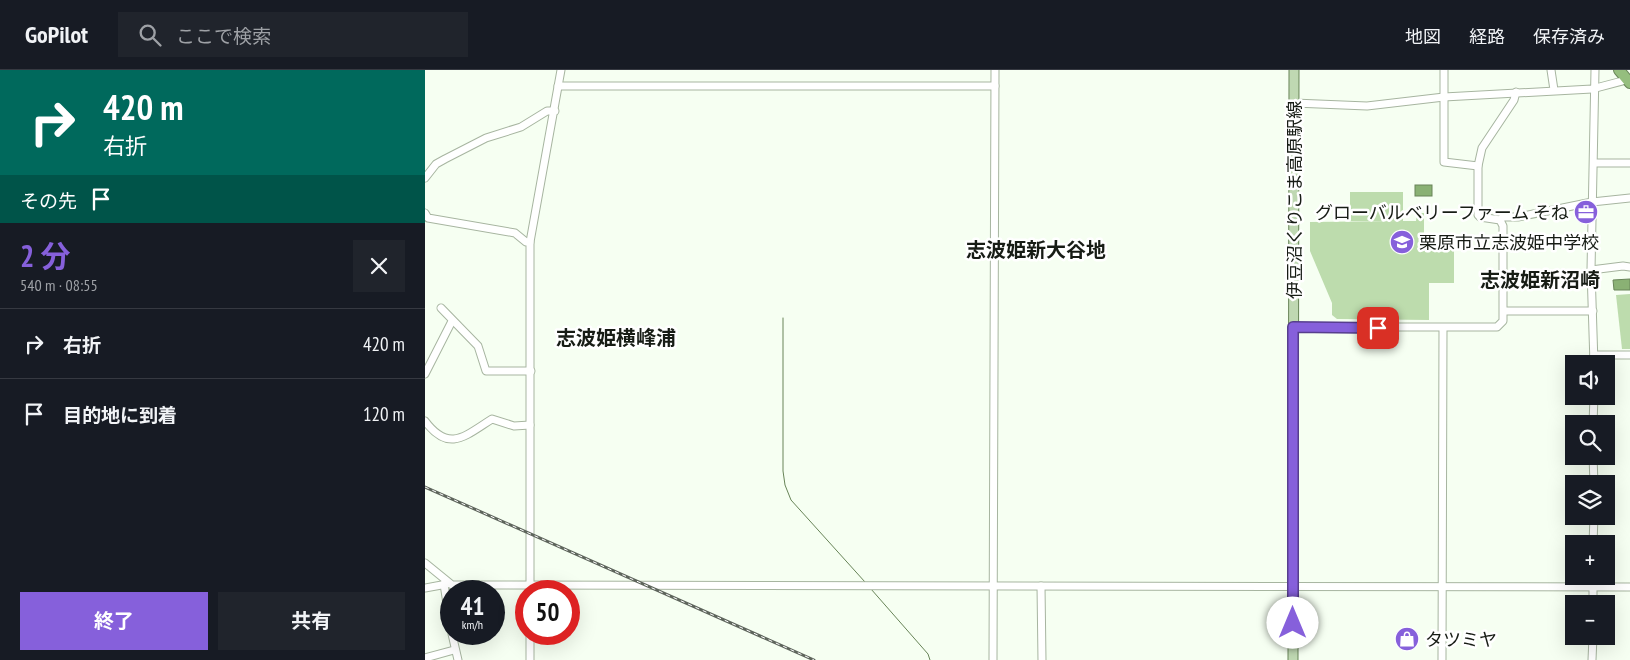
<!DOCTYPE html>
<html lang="ja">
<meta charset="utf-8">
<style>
:root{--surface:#171b24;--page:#20242c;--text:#f1f3f6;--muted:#9ea1a6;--line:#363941;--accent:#8660db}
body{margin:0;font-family:"PT Sans Narrow","Noto Sans JP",sans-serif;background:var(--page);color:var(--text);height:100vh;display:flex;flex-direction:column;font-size:19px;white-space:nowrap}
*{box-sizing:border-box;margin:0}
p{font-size:16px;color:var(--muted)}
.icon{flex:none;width:28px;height:28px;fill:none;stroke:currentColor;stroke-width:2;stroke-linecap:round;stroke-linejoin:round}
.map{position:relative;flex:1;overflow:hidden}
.sheet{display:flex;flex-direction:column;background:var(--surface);width:425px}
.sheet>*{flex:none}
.hud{background:#00695c;color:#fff;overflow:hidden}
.controls{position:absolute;left:1140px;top:285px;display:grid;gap:10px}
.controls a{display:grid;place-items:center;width:50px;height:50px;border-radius:0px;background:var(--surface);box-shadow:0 5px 20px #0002;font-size:25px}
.speed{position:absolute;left:15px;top:510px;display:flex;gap:10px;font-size:25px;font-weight:700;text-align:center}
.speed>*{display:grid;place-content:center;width:65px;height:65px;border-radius:50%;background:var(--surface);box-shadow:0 5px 20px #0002;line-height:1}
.speed small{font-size:12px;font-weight:400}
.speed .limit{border:8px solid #d22;background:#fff;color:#111}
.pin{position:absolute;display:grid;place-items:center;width:42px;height:42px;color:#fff;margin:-21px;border-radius:10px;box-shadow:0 2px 8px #0006}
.me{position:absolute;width:55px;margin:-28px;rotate:0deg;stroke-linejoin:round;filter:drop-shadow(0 0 4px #0008)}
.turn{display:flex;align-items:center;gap:18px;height:105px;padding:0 20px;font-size:22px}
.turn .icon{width:65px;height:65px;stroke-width:2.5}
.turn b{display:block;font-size:35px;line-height:42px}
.then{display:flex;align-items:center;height:48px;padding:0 20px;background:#0003;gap:10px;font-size:19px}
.round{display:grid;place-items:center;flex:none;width:52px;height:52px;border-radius:0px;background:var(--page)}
.overview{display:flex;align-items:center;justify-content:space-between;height:85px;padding:0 20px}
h1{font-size:30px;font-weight:700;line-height:38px;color:var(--accent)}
.cta{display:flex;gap:10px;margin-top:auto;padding:10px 20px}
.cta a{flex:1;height:58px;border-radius:0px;background:var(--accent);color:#fff;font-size:20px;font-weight:700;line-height:58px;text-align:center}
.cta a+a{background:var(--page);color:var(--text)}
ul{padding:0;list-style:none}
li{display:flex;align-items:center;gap:15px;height:70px;padding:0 20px;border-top:1px solid var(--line)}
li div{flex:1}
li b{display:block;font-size:19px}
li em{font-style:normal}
header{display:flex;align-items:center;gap:30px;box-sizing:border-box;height:70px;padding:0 25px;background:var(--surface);border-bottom:1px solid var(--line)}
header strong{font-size:24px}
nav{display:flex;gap:28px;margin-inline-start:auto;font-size:18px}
.search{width:350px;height:45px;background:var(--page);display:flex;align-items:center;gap:12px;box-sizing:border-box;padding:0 18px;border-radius:0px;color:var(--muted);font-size:19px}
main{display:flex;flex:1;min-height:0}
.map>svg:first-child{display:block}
.green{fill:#bddcad}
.water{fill:#8ab174;stroke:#688458}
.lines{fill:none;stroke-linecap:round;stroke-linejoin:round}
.stream{stroke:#688458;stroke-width:1}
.minor-casing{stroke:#a7b5a0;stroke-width:9}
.major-casing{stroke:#698559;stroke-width:11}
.highway-casing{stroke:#698559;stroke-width:12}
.minor{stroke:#fff;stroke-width:7}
.major{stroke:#bfd8b2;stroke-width:9}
.highway{stroke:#95be7e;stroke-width:10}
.rail-casing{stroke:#5e655c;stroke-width:3}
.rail{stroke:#fff;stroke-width:1;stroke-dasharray:4;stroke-linecap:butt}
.route-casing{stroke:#573e8e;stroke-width:12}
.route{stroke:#8660db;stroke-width:9}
.labels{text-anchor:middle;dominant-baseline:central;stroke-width:5;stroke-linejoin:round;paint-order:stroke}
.street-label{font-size:18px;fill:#171c15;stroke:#fff}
.poi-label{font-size:18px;fill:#171c15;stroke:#fff;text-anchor:start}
.quarter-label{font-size:20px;font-weight:bold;fill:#171c15;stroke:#fff}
</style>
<header>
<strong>GoPilot</strong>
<div class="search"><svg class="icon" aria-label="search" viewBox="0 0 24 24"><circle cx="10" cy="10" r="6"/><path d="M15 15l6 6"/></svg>ここで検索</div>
<nav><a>地図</a><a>経路</a><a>保存済み</a></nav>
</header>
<main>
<section class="sheet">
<div class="hud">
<div class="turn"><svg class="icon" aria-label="right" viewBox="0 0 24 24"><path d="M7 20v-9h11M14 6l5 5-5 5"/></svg><div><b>420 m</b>右折</div></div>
<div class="then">その先<svg class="icon" aria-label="arrive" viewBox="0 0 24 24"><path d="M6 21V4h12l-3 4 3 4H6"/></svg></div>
</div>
<div class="overview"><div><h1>2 分</h1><p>540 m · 08:55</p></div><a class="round"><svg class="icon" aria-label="close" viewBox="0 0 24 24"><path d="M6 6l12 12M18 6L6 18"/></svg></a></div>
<ul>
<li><svg class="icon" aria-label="right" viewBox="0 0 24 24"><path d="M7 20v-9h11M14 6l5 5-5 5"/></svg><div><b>右折</b></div><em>420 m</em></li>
<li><svg class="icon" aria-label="arrive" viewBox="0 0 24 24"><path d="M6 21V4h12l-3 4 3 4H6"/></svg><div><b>目的地に到着</b></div><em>120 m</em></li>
</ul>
<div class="cta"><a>終了</a><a>共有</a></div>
</section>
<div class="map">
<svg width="1205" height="590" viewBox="0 0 1205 590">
<rect width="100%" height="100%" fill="#f6fff2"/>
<g class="green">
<polygon points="925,122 978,122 978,151 991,151 992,143 999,143 999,178 1029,178 1029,213 1004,213 1004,250 912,249 907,245 907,233 885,181 885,152 975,151 925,151"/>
<polygon points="1205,224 1205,279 1197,279 1191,225"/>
</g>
<g class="water">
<rect x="990" y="115" width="17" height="11"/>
<polygon points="1205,209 1205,220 1189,220 1188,210"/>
</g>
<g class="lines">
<g class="stream">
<polyline points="358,248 358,401 360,415 366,430 440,512"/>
<polyline points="446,519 503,584 505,590"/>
</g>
<g class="minor-casing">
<g id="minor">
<polyline points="1019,0 1019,92 1053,96"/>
<polyline points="1126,0 1129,20"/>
<polyline points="133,16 570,16"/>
<polyline points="869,33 942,36 1019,27 1167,19 1205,9"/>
<polyline points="1169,93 1205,93"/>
<polyline points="0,108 11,94 20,89 61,68 96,57 122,41 130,41"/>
<polyline points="0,143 3,148 90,163 101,172 105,172"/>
<polyline points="1075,150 1078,147 1093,147 1167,132 1205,128"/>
<polyline points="1166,200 1198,196 1205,197"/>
<polyline points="16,238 53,276 61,301 106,301"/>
<polyline points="1079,241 1168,241"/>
<polyline points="868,257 1072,257 1078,251 1078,156 1075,150 1055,147 1053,145 1053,96 1057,78 1089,30 1091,22"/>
<polyline points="1169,285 1205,285"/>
<polyline points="1169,294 1166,200 1170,0"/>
<polyline points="0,304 27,251"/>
<path d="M0,351C24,383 40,366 67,349L89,356L105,355"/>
<polyline points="1168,354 1169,326"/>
<polyline points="1168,386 1169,414"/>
<polyline points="1168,474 1169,446"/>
<polyline points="0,493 27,515 1205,517"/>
<polyline points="19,514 26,560"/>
<polyline points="616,516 617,590"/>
<polyline points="0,518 22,514"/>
<polyline points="105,521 105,172 136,0"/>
<polyline points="1168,534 1168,506"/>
<polyline points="27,564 33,590"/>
<polyline points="0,588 29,580"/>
<polyline points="105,590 105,564"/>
<polyline points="568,590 570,0"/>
<polyline points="1017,590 1018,258"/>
<polyline points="1167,590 1168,566"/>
</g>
</g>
<g class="major-casing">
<polyline id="major" points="868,590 869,0"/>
</g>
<g class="highway-casing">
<polyline id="highway" points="1194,0 1205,13"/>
</g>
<use href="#minor" class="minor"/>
<use href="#major" class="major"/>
<use href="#highway" class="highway"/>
<g class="rail-casing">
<polyline id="rail" points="0,417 389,590"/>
</g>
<use href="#rail" class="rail"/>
</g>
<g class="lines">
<g class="route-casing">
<polyline id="route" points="868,553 868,257 953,258"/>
</g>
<use href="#route" class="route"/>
</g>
<defs>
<g id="office-disc" transform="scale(1.25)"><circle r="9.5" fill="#8660db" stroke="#fff"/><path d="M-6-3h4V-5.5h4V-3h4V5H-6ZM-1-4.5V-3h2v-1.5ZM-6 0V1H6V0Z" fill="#fff"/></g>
<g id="school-disc" transform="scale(1.25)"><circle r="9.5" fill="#8660db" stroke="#fff"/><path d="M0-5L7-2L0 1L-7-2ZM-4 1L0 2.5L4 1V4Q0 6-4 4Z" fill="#fff"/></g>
<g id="shop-disc" transform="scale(1.25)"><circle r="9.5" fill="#8660db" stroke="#fff"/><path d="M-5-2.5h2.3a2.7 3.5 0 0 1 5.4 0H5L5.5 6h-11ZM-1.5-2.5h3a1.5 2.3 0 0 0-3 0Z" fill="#fff"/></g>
</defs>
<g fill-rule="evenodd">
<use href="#office-disc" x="1161" y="142"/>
<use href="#school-disc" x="977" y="172"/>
<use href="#shop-disc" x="982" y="569"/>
</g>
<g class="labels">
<g class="street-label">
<text transform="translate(869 130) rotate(-90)">伊豆沼くりこま高原駅線</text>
</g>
<g class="poi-label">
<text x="1144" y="142" text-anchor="end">グローバルベリーファーム そね</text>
<text x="994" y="172">栗原市立志波姫中学校</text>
<text x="1000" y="569">タツミヤ</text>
</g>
<g class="quarter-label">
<text x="611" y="180">志波姫新大谷地</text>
<text x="1115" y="210">志波姫新沼崎</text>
<text x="191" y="268">志波姫横峰浦</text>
</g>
</g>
</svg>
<div class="controls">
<a><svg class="icon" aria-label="sound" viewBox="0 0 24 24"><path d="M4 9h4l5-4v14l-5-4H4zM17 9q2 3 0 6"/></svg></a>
<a><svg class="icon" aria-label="search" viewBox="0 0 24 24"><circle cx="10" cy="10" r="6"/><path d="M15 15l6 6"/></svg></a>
<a><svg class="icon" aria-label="layers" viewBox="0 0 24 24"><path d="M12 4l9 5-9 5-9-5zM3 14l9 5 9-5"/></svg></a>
<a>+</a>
<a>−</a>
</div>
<div class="speed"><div>41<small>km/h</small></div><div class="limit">50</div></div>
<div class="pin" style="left:953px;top:258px;background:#d93025"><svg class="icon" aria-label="arrive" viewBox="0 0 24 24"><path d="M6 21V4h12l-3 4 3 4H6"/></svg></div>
<svg class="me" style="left:868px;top:553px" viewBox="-20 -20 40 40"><circle r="19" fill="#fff"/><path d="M0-13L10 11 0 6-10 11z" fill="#8660db"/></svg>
</div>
</main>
